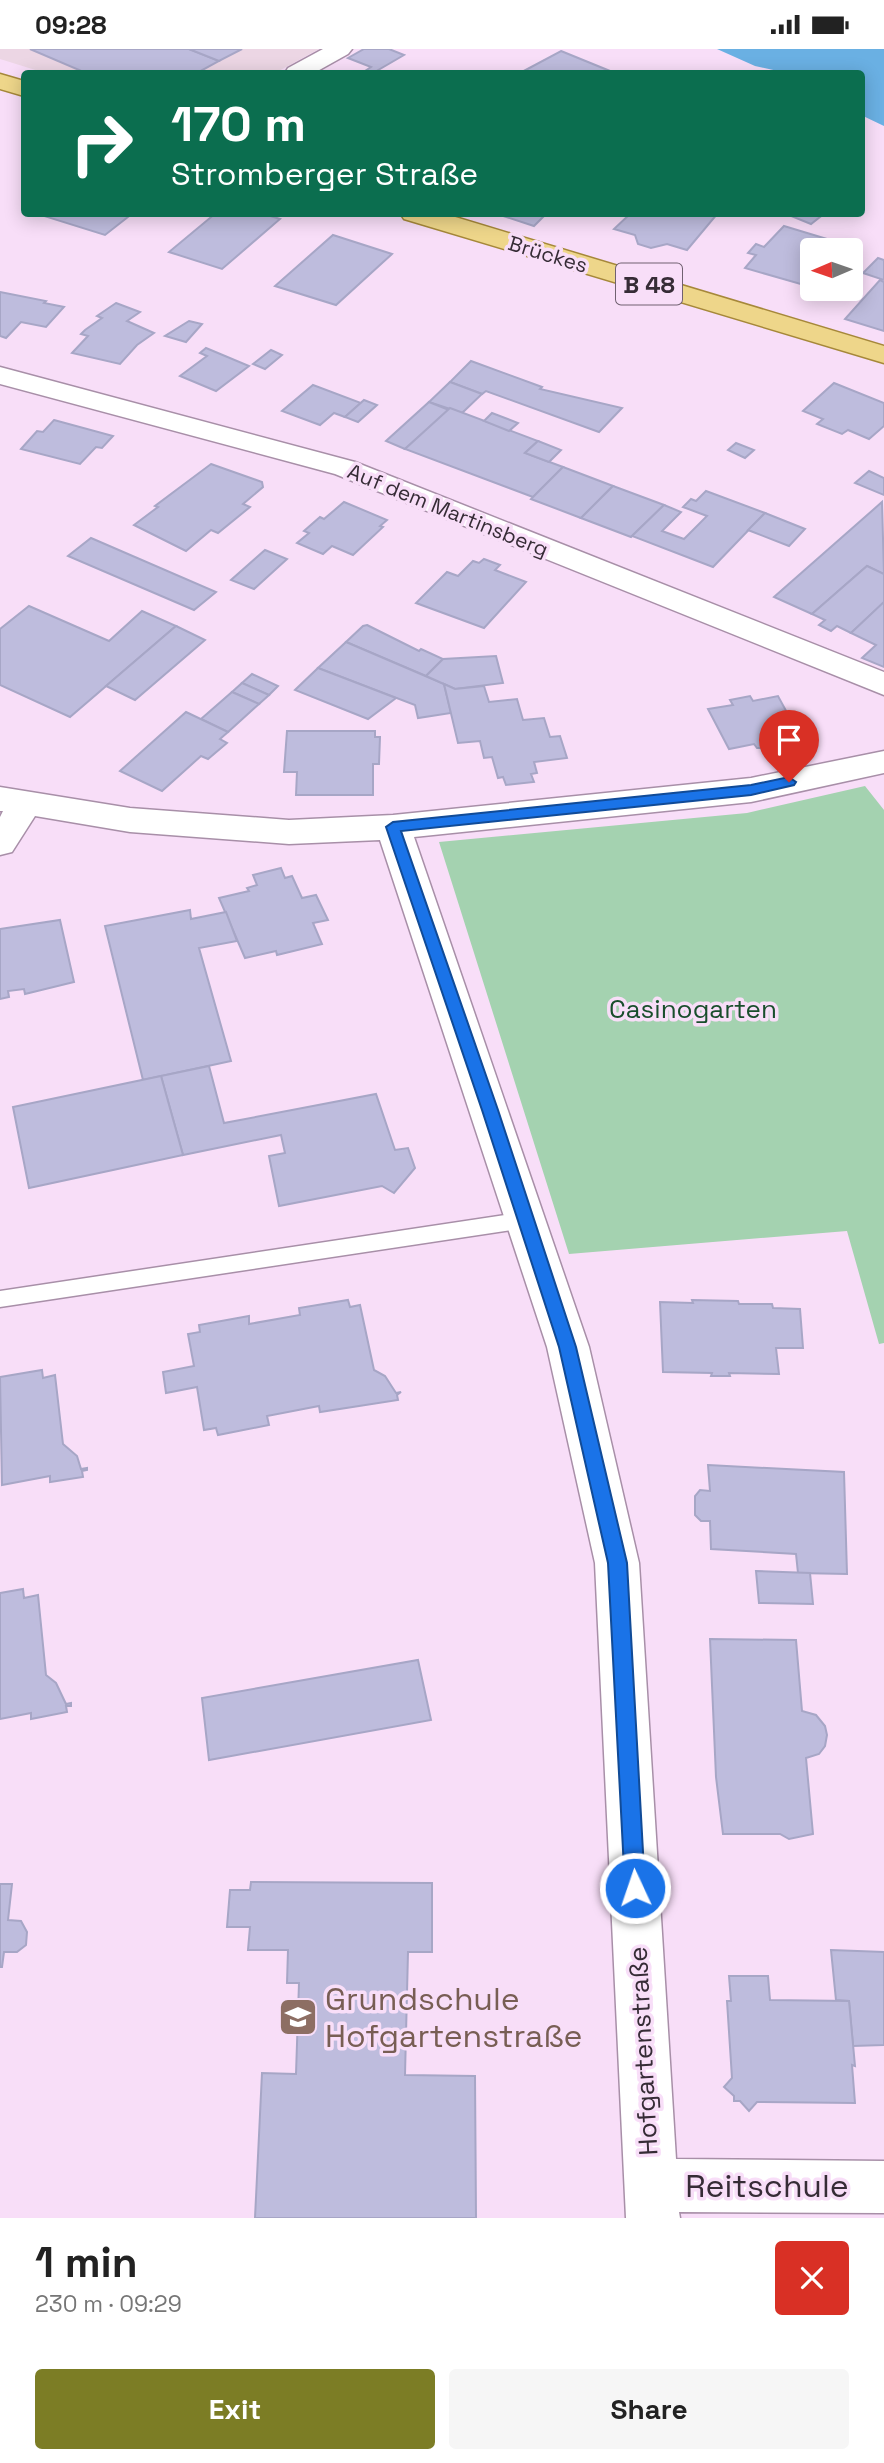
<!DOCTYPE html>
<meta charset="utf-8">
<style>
:root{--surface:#fff;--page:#f6f6f6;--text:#222;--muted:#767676;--accent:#7c7d25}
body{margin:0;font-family:"Space Grotesk",sans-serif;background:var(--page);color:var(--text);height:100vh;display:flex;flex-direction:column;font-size:26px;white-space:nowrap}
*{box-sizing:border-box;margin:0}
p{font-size:23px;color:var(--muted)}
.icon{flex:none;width:38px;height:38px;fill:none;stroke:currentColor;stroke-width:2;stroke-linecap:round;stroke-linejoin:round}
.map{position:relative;height:2169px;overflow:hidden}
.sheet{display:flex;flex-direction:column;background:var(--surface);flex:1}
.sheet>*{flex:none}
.banner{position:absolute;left:21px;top:21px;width:844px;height:147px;border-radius:7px;box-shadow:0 4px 18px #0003;background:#0b6e4f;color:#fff;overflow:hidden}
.needle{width:46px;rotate:268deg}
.buttons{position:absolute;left:800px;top:189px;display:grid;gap:14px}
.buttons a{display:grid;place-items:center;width:63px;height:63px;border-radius:7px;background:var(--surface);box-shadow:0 4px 18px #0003;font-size:35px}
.pin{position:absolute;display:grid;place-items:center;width:60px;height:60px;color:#fff;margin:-72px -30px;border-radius:50% 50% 50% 0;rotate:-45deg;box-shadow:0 0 7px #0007}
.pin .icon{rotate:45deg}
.me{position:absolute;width:77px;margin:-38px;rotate:357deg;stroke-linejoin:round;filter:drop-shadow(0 0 5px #0008)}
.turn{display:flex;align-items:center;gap:24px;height:147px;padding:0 35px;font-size:32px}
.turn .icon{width:91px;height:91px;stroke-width:2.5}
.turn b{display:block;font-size:49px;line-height:60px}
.round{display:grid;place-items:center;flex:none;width:74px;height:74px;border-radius:7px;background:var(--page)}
.overview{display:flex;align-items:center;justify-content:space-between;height:119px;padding:0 35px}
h1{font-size:42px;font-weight:700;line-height:52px}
.action{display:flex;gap:14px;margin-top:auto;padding:14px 35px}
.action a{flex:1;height:80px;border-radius:7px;background:var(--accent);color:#fff;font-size:28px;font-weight:700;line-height:80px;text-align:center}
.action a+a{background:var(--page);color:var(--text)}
.status{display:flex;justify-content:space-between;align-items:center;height:49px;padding:0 35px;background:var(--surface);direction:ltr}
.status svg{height:19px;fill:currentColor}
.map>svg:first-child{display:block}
.commercial{fill:#ecd6e4}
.green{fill:#a4d2b0}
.water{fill:#6ab0e3}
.building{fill:#bebcdd;stroke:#a7a6c6;stroke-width:2}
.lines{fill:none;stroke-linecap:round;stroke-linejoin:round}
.service-casing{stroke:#a88fa8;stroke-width:3}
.minor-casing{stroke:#a88fa8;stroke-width:3}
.primary-casing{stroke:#a6883a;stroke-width:3}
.service{fill:#fff;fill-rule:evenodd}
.minor{fill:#fff;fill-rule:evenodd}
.primary{fill:#eed68a;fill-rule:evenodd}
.route{fill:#1a73e8;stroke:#114b97;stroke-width:2}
.labels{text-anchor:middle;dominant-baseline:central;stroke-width:7;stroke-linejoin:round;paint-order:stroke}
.far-street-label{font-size:21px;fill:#362c36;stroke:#f8def8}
.shield{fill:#f8def8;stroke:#706170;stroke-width:2}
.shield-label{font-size:24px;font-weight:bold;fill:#362c36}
.park-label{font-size:26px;fill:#194e2c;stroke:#f8def8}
.street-label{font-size:26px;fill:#362c36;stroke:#f8def8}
.near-education-label{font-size:32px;fill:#785e54;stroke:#f8def8;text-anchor:start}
.near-street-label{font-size:32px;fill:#362c36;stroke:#f8def8}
</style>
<div class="status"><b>09:28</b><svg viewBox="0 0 49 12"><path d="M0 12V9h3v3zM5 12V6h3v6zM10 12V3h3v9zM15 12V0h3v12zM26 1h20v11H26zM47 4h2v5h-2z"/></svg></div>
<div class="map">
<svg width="884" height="2169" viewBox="0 0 884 2169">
<rect width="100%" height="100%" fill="#f8def8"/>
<polygon class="commercial" points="0,0 319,0 275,24 45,24 0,10"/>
<polygon class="green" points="865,737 884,761 884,1294 879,1295 847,1182 569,1205 439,793 747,764"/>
<polygon class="water" points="717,0 884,0 884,77 861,66 861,24 787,24 755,17"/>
<g class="building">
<polygon points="30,0 189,0 219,12 197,24 86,24"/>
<polygon points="189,0 242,0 219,12"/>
<polygon points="364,0 389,0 404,6 373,24 362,24 371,18 348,9"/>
<polygon points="561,2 615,24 520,24"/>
<polygon points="48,164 133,164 105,186 44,167"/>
<polygon points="216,164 261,164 280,170 222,220 169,203"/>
<polygon points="494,164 547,164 534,177"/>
<polygon points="631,164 718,164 687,201 667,195 651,199 638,195 635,186 614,180"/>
<polygon points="794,164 825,164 811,175 791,167"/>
<polygon points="784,177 847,196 843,201 812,201 811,238 745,219 756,206 748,204 756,195 764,198"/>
<polygon points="333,186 392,205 336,256 275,237"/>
<polygon points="878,209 884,211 884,231 863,224"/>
<polygon points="880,231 884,233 884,282 845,270"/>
<polygon points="0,243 46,252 44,254 64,258 46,278 21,273 6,289 0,287"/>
<polygon points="116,254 140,263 127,272 154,284 137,296 120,315 72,304 88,287 81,285 85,281 102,269 97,267"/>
<polygon points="189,272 202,275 186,293 165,287"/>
<polygon points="206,299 249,317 216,342 180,327 207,307 200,304"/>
<polygon points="271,301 282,306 265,320 253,315"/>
<polygon points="471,312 542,338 540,340 622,359 599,383 486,342 482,345 450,333"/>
<polygon points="450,333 482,345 462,364 429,353"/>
<polygon points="834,334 884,354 884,377 869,390 848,381 842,385 817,375 823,370 803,362"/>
<polygon points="313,336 361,354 345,368 334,364 320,376 282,362"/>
<polygon points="364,351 377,356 358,373 345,368"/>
<polygon points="429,353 449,361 405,400 386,392"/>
<polygon points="450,359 538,392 525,404 563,418 533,448 405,400"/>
<polygon points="492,364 518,374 509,382 484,372"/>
<polygon points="54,371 113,387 102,399 96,398 80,415 21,400 37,382 43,383"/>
<polygon points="538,392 561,401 549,413 525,404"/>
<polygon points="736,394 754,401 745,409 728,401"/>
<polygon points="211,415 262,433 263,438 243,455 250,458 218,484 211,481 186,502 134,476 158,458 155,457"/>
<polygon points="563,418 613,437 581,469 531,450"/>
<polygon points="869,422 884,429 884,446 855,434"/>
<polygon points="613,437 664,456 631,488 581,469"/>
<polygon points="706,442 765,464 713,518 632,487 664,456 681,463 662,482 684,490 707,467 683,458 691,450 696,452"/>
<polygon points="344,453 387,471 380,477 383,478 353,506 332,497 323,505 297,494 309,484 304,482 320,468 324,470"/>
<polygon points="882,453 884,525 867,517 812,565 774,548"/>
<polygon points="765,464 805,480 789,497 748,481"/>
<polygon points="91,489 216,543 194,561 68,507"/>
<polygon points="265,501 287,510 254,540 231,531"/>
<polygon points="484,510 500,516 495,521 526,533 484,579 416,554 447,523 458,527 473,512 479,514"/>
<polygon points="867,517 884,525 884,553 851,584 837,577 831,582 819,576 825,571 812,565"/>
<polygon points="884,553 884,618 862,609 876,596 851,584"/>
<polygon points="29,557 109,592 142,562 176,577 70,668 0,636 0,580"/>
<polygon points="367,576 419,602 421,600 443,610 426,627 346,593 363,577"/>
<polygon points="176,577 205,591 135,651 106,637"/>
<polygon points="346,593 444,635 451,664 418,669 415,656 318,619"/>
<polygon points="496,607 503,634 455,640 426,627 443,610"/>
<polygon points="318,619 396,649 368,670 295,641"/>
<polygon points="252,625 278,637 269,646 242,634"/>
<polygon points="242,634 269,646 259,655 232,643"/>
<polygon points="444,635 455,640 484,637 489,653 517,650 523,671 544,669 550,688 560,687 567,709 534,713 537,724 531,725 534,733 506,736 503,728 498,729 492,708 484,709 480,692 458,694"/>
<polygon points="232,643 259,655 228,683 201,670"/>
<polygon points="750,647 753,652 778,647 802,691 786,694 789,699 764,704 761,699 757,699 754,695 729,700 708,660 733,656 730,651"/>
<polygon points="186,663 228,683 220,690 227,694 208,710 201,707 162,742 120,722"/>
<polygon points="287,682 375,682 375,688 380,688 379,715 373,715 373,746 296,746 297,723 284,723"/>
<polygon points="281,819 285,829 292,827 302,849 316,846 328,871 313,874 322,895 277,906 276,902 245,909 219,849 249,842 247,839 257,836 253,826"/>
<polygon points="190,861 191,870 226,863 237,892 199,899 231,1012 143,1031 105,877"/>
<polygon points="60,871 74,933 25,945 24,940 8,942 9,948 0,950 0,880"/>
<polygon points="209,1017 224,1074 376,1045 395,1101 408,1099 415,1119 394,1144 382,1137 279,1157 269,1107 285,1104 281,1086 183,1106 161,1027"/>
<polygon points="161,1027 183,1106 29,1139 13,1058"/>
<polygon points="348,1251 350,1258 360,1256 374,1321 385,1327 396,1344 401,1343 397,1346 398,1351 320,1363 319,1357 267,1367 269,1376 218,1386 216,1379 204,1381 197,1338 166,1344 163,1323 194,1317 188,1285 200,1283 199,1276 249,1267 249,1275 300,1266 299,1259"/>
<polygon points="692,1251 738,1252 739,1255 772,1255 773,1259 800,1260 803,1299 776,1299 779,1325 729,1324 730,1327 711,1327 712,1324 663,1323 660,1253 693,1254"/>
<polygon points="42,1321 43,1329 55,1326 63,1395 77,1407 81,1420 87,1419 87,1421 82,1422 83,1428 50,1433 50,1427 2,1436 0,1328"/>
<polygon points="708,1416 844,1423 847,1525 798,1524 796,1505 711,1500 710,1472 701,1472 695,1466 695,1447 700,1441 710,1442"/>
<polygon points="756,1522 810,1524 813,1555 759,1554"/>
<polygon points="23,1540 24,1549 38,1546 46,1626 56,1634 66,1655 71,1654 71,1657 66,1657 67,1663 31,1670 31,1664 0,1670 0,1544"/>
<polygon points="710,1590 796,1591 802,1662 816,1666 825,1677 827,1686 825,1697 819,1705 806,1709 813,1785 789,1790 780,1785 723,1785 716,1728"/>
<polygon points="418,1611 431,1671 209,1711 202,1649"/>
<polygon points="251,1833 432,1834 432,1903 408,1903 405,2026 475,2027 476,2169 255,2169 262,2024 296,2025 299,1934 287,1934 288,1901 248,1901 250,1878 227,1878 230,1841 250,1841"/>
<polygon points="0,1835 12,1835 8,1871 21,1872 27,1883 26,1896 17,1903 4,1903 2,1918 0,1918"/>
<polygon points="831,1901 884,1903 884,1996 853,1997 849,1952 836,1951"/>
<polygon points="729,1927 768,1927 770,1951 849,1952 855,2017 852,2016 855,2054 757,2053 749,2062 740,2052 734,2052 734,2047 724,2038 732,2029 727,1952 731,1952"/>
</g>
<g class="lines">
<g class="service-casing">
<polygon id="service" points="525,1163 532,1165 535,1171 532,1177 525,1179 0,1258 0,1242"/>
</g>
<g class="minor-casing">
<g id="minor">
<polygon points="323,0 352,0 348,5 314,24 285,24 288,19"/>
<polygon points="0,318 355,413 884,623 884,646 335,425 0,335"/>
<polygon points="884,702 884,724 751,753 414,788 589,1298 639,1514 676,2110 884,2112 884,2164 679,2163 680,2169 626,2169 595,1514 547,1298 380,791 289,795 130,783 35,767 12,803 0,806 0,768 3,762 0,762 0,738 130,759 289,771 393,766 751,729"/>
</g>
</g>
<g class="primary-casing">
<g id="primary">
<polygon points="0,25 24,32 24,47 0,40"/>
<polygon points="400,164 442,164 884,297 884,314 404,170"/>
</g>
</g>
<use href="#service" class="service"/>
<use href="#minor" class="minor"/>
<use href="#primary" class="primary"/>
</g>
<polygon class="route" points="789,728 796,733 794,736 751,746 401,782 498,1061 576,1298 627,1514 645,1839 642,1846 635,1848 628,1846 625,1839 608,1514 559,1298 482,1061 386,778 393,773 751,736"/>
<defs>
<g id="school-square" transform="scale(2.0125)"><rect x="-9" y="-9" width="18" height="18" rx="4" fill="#8d6e63" stroke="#f8def8"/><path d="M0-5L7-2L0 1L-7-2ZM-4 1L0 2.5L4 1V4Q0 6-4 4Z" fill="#fff"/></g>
</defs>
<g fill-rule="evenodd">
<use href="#school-square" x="298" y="1968"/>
</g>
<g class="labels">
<g class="far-street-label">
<text transform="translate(548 205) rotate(17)">Brückes</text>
<text transform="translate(448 461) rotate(22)">Auf dem Martinsberg</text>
</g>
<rect class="shield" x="616" y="214.5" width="66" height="41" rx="5"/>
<g class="shield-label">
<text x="649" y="235">B 48</text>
</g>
<g class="park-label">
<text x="693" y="960">Casinogarten</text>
</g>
<g class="street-label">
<text transform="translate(643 2002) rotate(-93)">Hofgartenstraße</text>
</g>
<g class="near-education-label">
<text x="325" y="1950">Grundschule<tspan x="325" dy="37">Hofgartenstraße</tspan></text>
</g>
<g class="near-street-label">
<text x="767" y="2137">Reitschule</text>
</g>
</g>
</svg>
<div class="buttons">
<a><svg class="needle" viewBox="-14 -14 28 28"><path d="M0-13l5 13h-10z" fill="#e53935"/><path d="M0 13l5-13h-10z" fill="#767676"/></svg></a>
</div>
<div class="pin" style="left:789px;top:733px;background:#d93025"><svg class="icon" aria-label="arrive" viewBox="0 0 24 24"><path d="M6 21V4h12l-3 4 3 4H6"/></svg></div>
<svg class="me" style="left:635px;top:1839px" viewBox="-20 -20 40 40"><circle r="17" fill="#1a73e8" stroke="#fff" stroke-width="3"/><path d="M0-11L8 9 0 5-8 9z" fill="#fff"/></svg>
<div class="banner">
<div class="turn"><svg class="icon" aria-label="right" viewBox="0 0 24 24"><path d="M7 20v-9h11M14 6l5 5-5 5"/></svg><div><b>170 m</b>Stromberger Straße</div></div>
</div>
</div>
<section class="sheet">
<div class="overview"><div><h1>1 min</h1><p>230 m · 09:29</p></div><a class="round" style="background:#d93025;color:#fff"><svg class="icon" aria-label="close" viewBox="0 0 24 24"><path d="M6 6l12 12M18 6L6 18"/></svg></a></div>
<div class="action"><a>Exit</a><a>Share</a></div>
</section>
